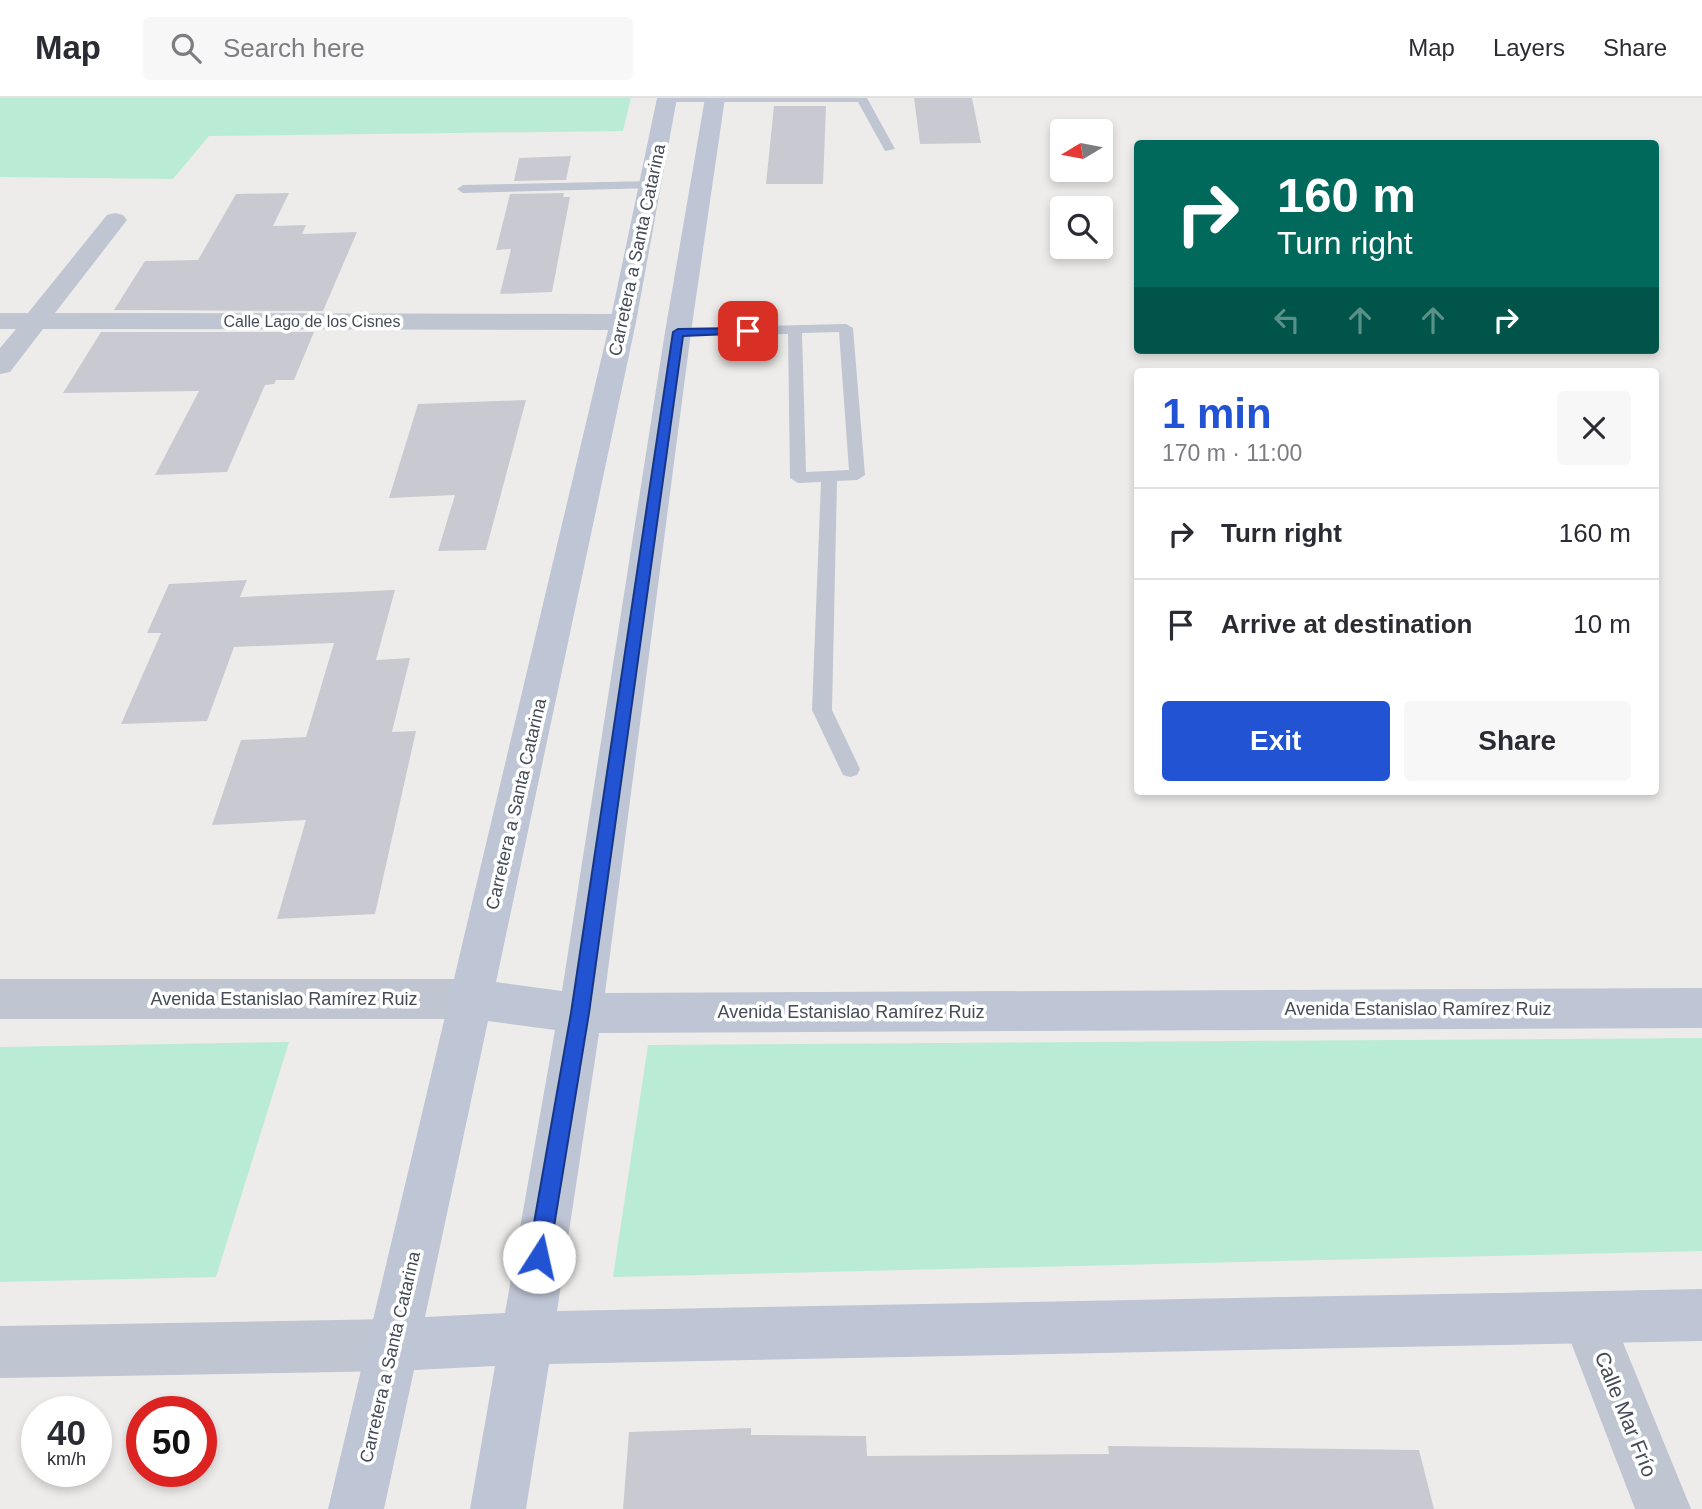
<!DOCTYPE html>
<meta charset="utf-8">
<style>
:root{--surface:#fff;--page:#f7f7f7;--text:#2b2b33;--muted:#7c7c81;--line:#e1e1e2;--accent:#2153d3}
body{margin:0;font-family:Helvetica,sans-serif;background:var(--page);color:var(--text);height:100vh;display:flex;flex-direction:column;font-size:26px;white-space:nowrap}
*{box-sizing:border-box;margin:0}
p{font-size:23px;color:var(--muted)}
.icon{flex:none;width:38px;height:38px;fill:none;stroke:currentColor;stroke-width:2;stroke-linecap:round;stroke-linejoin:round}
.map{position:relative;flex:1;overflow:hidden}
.panel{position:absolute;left:1134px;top:270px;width:525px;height:427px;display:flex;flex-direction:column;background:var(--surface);border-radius:7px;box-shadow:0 4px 10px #0003}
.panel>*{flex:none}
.banner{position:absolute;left:1134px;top:42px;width:525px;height:214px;border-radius:7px;box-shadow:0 4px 10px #0003;background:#00695c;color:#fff;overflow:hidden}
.needle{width:46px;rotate:260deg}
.controls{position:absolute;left:1050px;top:21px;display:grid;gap:14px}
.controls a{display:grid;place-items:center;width:63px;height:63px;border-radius:7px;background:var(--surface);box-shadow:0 4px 10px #0003;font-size:35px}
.speed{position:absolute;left:21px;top:1298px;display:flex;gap:14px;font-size:35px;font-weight:700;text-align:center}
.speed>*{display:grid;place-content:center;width:91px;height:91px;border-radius:50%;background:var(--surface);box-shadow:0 4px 10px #0003;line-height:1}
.speed small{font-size:18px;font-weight:400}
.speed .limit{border:10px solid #d22;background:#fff;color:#111}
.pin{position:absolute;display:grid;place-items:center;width:60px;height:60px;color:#fff;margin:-30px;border-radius:14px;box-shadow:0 4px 10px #0006}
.me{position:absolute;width:77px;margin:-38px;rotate:10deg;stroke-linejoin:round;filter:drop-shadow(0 0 5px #0008)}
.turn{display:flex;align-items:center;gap:24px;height:147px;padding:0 28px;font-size:32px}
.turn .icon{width:91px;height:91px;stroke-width:2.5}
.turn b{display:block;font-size:49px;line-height:60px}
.lanes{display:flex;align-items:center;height:66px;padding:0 28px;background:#0003;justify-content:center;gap:35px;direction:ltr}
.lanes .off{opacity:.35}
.round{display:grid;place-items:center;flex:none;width:74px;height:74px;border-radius:7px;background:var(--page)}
.summary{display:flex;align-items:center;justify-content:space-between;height:119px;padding:0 28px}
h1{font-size:42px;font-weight:700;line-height:52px;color:var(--accent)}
.button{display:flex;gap:14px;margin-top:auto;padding:14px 28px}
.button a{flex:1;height:80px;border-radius:7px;background:var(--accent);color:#fff;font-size:28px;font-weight:700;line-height:80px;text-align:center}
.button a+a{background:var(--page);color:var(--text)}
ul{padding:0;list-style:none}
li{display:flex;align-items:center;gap:21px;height:91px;padding:0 28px;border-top:2px solid var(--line)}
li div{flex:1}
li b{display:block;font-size:26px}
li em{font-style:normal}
header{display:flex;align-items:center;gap:42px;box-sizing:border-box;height:98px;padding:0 35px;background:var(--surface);border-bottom:2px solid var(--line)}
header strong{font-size:33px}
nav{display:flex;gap:38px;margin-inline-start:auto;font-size:24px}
.search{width:490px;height:63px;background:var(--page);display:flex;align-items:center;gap:18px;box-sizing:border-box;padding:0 24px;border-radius:7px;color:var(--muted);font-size:26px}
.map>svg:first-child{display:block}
.green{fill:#baebd5}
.building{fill:#c9cad1}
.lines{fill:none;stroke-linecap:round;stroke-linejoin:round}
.service{fill:#bfc5d1;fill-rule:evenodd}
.minor{fill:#bfc5d1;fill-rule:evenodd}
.tertiary{fill:#bfc5d1;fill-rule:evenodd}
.secondary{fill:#bec5d4;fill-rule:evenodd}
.route{fill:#2153d3;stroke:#153689;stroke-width:2}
.labels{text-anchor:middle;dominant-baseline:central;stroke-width:7;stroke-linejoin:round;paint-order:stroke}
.far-street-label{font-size:16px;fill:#454c58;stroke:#fff}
.street-label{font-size:18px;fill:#454c58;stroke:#fff}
.near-street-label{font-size:21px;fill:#454c58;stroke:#fff}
</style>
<header>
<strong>Map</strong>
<div class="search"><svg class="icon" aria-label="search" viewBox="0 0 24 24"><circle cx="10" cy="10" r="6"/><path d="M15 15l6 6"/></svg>Search here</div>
<nav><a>Map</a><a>Layers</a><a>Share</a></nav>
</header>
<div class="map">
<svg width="1702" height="1411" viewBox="0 0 1702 1411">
<rect width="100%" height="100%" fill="#eeeceb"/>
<g class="green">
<polygon points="0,0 631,0 623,33 209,38 173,81 0,79"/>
<polygon points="1702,940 1702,1153 613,1179 648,947"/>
<polygon points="289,944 216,1179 0,1184 0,949"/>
</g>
<g class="building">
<polygon points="914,0 972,0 981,45 920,46"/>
<polygon points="774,8 826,8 823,86 766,86"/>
<polygon points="571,58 566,82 514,83 519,60"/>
<polygon points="289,95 273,128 306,127 302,136 357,134 323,213 114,212 145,163 198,162 236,96"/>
<polygon points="564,95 563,99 570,99 552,194 500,196 511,151 496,152 510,96"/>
<polygon points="101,234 314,234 294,282 276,282 274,286 265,287 227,374 155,377 199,293 63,295"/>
<polygon points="526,302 486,452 438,453 455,397 389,400 418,306"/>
<polygon points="247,482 240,499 395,492 376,562 410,560 392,634 416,633 375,816 277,821 306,722 212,727 241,642 306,639 334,545 234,549 207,623 121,626 161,535 147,535 169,486"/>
<polygon points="751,1330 751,1337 866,1338 867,1358 1109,1356 1108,1348 1419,1352 1434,1411 623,1411 629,1334"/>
</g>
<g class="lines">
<g class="service">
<polygon points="662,0 867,0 895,51 885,53 858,4 667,4"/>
<polygon points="652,83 656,84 656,90 463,95 457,91 463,87"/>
<path d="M846,226L853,230L865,377L857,382L837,383L832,612L860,671L857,677L850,679L843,677L812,612L821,384L798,385L790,380L788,236L678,238L671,234L678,230ZM839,234L849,372L806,374L802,235Z"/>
</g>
<g class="minor">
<polygon points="115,115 123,117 127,122 55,215 623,216 632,218 636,224 632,230 623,232 43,231 10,274 0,276 0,250 16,231 0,231 0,215 28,215 107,117"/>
<polygon points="1588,1195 1606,1203 1691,1411 1635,1411 1562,1221 1570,1203"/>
</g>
<g class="tertiary">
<polygon points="0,881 472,881 487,887 494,901 487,915 472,921 0,921"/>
<polygon points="393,1221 412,1228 419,1247 412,1266 393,1273 0,1280 0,1228"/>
</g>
<path class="secondary" d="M657,0H677L636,224L496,884L562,893L665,234L705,0H725L691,234L605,895L1702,890V930L599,935L557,1213L1702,1191V1243L549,1266L526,1411H470L495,1268L414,1272L384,1411H328L610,224ZM488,923L555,932L505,1215L425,1219Z"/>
</g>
<polygon class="route" points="748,230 754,233 752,235 683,238 589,915 549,1159 546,1166 539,1169 531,1166 528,1159 571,915 673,234 678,231"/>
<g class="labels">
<g class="far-street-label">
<text x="312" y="223">Calle Lago de los Cisnes</text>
</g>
<g class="street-label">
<text transform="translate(637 152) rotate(-78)">Carretera a Santa Catarina</text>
<text transform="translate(516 706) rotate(-77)">Carretera a Santa Catarina</text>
<text x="284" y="901">Avenida Estanislao Ramírez Ruiz</text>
<text x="1418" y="911">Avenida Estanislao Ramírez Ruiz</text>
<text x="851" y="914">Avenida Estanislao Ramírez Ruiz</text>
<text transform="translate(390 1259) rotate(-77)">Carretera a Santa Catarina</text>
</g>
<g class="near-street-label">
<text transform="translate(1626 1316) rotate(68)">Calle Mar Frío</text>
</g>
</g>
</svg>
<div class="controls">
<a><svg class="needle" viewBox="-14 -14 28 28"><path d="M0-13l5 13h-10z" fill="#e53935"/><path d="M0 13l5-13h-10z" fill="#7c7c81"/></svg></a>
<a><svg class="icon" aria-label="search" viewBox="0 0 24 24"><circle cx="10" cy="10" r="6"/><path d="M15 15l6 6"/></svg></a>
</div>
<div class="speed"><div>40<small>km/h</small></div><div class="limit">50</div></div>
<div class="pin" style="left:748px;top:233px;background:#d93025"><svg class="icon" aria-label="arrive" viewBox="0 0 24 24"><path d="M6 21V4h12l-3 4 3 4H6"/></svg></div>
<svg class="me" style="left:539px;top:1159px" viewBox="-20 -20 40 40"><circle r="19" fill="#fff"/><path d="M0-13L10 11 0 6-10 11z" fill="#2153d3"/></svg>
<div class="banner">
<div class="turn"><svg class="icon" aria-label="right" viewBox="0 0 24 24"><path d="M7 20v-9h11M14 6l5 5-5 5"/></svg><div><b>160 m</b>Turn right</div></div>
<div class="lanes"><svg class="icon off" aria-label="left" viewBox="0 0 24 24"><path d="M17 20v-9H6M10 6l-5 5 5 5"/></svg><svg class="icon off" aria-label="ahead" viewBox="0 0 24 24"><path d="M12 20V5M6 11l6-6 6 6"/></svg><svg class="icon off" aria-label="ahead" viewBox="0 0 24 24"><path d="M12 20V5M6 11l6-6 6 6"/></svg><svg class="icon" aria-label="right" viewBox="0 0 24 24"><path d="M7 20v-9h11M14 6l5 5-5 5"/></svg></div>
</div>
<section class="panel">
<div class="summary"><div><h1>1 min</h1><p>170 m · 11:00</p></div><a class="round"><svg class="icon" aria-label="close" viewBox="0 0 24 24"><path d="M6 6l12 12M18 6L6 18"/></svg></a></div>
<ul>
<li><svg class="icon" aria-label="right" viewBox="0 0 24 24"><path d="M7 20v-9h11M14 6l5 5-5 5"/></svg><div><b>Turn right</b></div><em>160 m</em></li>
<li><svg class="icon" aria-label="arrive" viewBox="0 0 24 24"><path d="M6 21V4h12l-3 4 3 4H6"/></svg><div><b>Arrive at destination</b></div><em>10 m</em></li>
</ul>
<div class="button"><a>Exit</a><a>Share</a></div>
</section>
</div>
